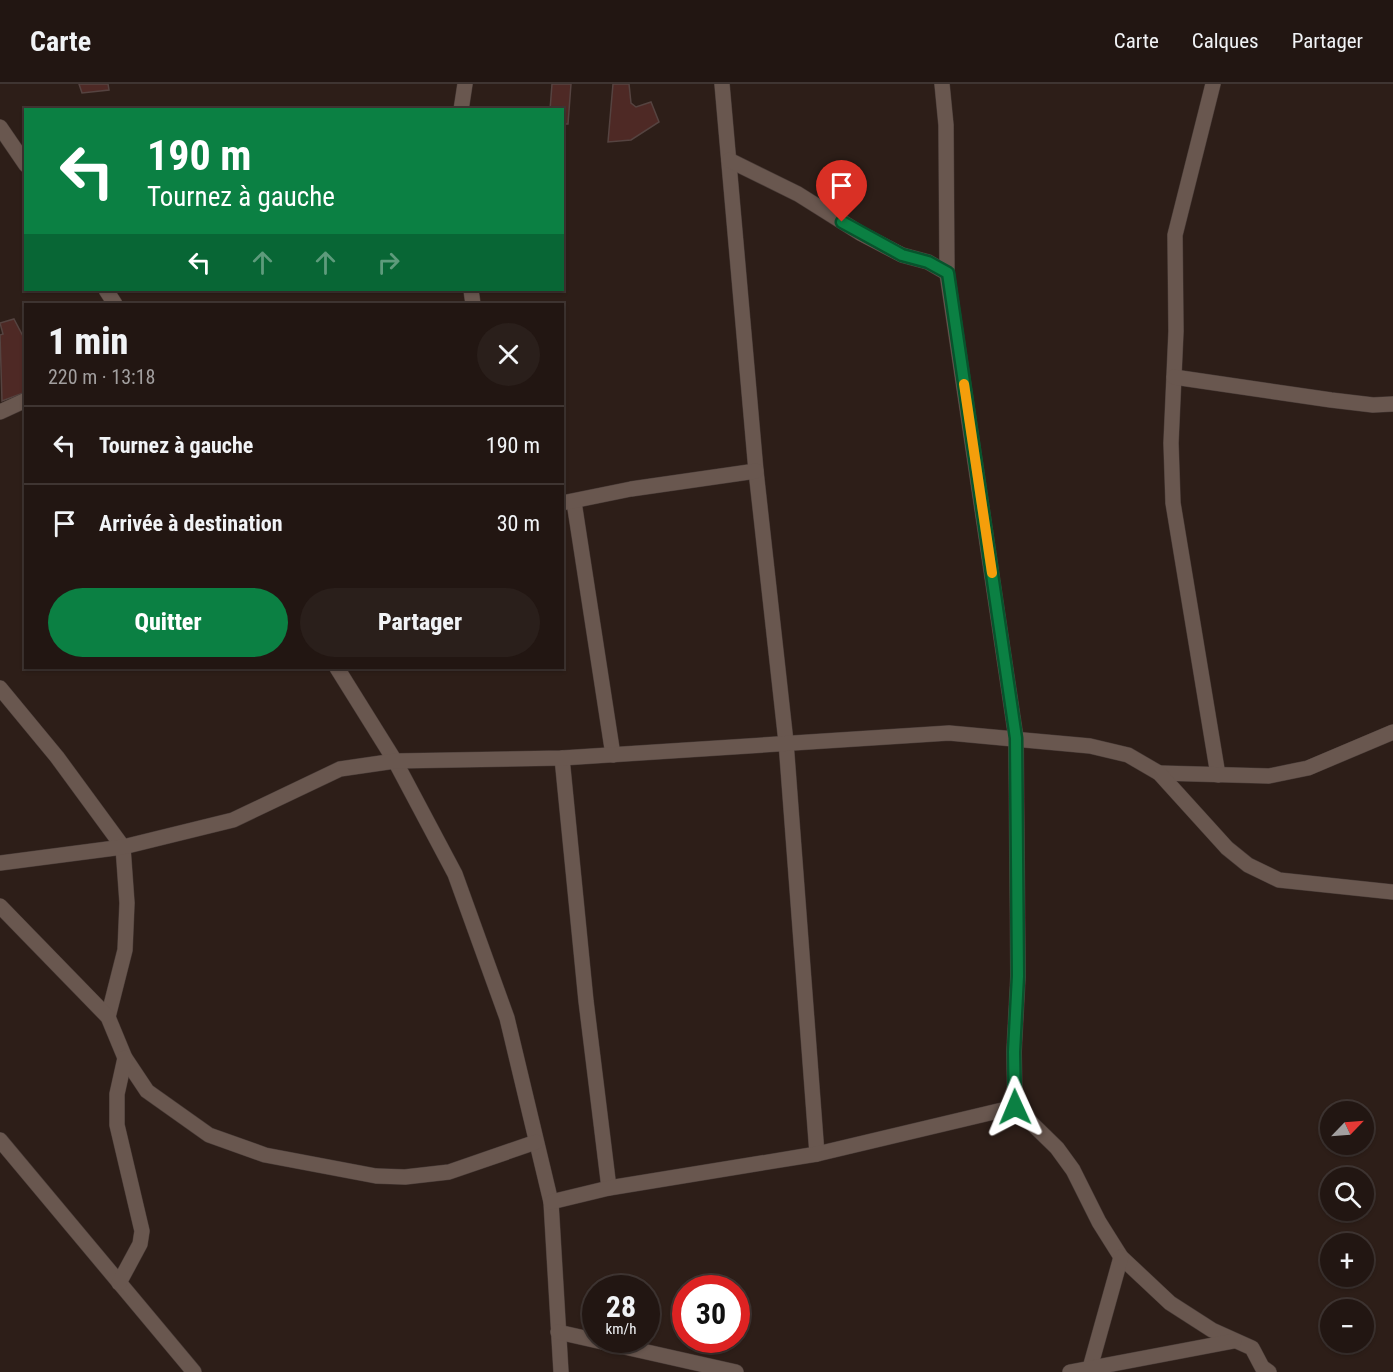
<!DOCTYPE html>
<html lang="fr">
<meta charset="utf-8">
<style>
:root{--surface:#221612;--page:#2a1f1b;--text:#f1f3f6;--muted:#a29f9f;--line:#3f3532;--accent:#0b8043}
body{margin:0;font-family:"Roboto Condensed",sans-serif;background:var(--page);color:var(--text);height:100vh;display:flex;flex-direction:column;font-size:22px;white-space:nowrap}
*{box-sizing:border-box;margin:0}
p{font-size:20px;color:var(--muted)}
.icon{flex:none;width:33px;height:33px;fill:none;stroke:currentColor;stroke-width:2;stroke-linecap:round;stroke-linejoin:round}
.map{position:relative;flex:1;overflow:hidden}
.drawer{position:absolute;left:24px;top:219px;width:540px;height:366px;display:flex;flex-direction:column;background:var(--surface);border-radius:0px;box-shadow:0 2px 4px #0004,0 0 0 2px var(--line)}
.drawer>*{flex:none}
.hud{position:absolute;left:24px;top:24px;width:540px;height:183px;border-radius:0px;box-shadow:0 2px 4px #0004,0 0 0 2px var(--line);background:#0b8043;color:#fff;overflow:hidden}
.needle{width:39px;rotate:65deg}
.tools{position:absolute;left:1320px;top:1017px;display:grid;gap:12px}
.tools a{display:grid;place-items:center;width:54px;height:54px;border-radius:50%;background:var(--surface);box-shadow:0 2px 4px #0004,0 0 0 2px var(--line);font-size:30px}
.speed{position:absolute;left:582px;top:1191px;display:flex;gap:12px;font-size:30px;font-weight:700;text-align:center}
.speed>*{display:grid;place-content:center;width:78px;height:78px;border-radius:50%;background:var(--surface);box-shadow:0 2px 4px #0004,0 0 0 2px var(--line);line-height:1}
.speed small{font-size:15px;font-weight:400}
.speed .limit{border:9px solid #d22;background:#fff;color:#111}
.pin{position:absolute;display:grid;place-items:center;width:51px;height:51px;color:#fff;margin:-62px -26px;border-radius:50% 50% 50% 0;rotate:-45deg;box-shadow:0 0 6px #0007}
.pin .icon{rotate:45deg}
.me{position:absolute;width:66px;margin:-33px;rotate:359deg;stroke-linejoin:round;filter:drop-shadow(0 0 4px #0008)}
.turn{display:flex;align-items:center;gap:21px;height:126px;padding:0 24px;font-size:27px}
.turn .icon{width:78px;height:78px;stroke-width:2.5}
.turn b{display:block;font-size:42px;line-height:51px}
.lanes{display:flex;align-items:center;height:57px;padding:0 24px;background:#0003;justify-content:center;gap:30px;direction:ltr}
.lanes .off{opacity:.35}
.round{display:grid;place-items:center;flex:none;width:63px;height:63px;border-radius:32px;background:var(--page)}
.overview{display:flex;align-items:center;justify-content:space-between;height:102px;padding:0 24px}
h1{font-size:36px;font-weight:800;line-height:45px}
.cta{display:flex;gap:12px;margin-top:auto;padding:12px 24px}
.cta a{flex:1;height:69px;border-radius:36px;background:var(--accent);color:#fff;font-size:24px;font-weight:800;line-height:69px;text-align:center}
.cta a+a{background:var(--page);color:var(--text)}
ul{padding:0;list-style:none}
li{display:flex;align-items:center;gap:18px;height:78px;padding:0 24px;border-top:2px solid var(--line)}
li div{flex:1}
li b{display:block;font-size:22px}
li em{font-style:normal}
header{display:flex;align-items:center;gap:36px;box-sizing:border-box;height:84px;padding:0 30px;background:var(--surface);border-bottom:2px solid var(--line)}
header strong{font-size:28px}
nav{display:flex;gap:33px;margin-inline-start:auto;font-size:21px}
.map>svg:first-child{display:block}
.building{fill:#4e2925;stroke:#554340;stroke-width:1.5}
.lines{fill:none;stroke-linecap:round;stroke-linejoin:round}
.street-casing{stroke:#473a36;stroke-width:16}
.street{stroke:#69574f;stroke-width:15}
.route-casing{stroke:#07532c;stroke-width:15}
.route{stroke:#0b8043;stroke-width:10}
.slow{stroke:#f59e0b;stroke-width:10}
</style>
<header>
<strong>Carte</strong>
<nav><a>Carte</a><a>Calques</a><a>Partager</a></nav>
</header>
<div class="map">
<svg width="1393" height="1288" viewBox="0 0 1393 1288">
<rect width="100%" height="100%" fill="#2d1e18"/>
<g class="building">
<polygon points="79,0 108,0 109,6 82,9"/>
<polygon points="552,0 571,0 568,40 562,40 562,26 550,26"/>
<polygon points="613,0 629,0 631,19 636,23 651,18 659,38 631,56 608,58"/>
<polygon points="14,235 26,258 26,308 2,317 0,251 3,250 0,239"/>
</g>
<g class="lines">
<g class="street-casing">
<g id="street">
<polyline points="722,0 756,387 786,658 817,1070"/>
<polyline points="942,0 946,41 947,189 1016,654 1018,892 1014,968 1015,1023 1057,1064 1073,1086 1099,1138 1121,1173 1170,1219 1212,1246 1252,1264 1262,1283 1269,1288"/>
<polyline points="1213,0 1175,151 1176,247 1171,359 1173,419 1218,691"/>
<polyline points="461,26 465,0"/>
<polyline points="0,43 26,81"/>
<polyline points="729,76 798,110 860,149 902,171 928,178 947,189"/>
<polyline points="106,206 115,220"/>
<polyline points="471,206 473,220"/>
<polyline points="1174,293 1331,316 1373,321 1393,320"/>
<polyline points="0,328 26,316"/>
<polyline points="574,418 613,671"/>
<polyline points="562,419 631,405 756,387"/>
<polyline points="337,584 395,677 455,790 507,934 551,1118 561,1288"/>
<polyline points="0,604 57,673 123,763 127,819 125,866 108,933"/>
<polyline points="562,674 586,917 609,1104"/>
<polyline points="1159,689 1269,692 1308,684 1393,648"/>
<polyline points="0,779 123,763 233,736 340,685 395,677 562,674 949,649 1090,662 1128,671 1159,689 1227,764 1248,781 1279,796 1393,808"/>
<polyline points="0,822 108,933 125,974 147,1007 209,1051 265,1071 376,1092 405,1093 449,1088 536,1058"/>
<polyline points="0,1056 194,1288"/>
<polyline points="551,1118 609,1104 817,1070 1015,1023"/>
<polyline points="119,1199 140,1160 142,1147 117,1041 117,1010 125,974"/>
<polyline points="558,1248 736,1288"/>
<polyline points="1090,1284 1121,1173"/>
<polyline points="1070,1288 1234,1257"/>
</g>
</g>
<use href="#street" class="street"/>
</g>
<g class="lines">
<g class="route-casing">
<polyline id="route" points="842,138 902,171 928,178 948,189 1016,654 1018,892 1014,968 1015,1023"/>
</g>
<use href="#route" class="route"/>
<polyline class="slow" points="964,300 992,489"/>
</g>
</svg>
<div class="tools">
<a><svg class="needle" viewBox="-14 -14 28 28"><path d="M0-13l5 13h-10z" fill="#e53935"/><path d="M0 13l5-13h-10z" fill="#a29f9f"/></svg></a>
<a><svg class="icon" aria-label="search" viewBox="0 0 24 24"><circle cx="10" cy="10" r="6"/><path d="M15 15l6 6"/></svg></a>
<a>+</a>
<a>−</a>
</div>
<div class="speed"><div>28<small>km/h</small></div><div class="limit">30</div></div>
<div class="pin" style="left:842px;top:138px;background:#d93025"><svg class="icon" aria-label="arrive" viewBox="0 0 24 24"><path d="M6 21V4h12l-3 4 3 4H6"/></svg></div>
<svg class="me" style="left:1015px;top:1023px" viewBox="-20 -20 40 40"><path d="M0-17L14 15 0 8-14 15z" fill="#0b8043" stroke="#fff" stroke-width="4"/></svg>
<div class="hud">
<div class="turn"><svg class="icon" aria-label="left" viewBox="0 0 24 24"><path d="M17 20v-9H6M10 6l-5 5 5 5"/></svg><div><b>190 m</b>Tournez à gauche</div></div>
<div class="lanes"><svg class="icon" aria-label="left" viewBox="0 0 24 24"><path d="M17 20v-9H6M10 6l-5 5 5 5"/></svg><svg class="icon off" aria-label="ahead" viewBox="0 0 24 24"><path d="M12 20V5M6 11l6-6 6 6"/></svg><svg class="icon off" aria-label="ahead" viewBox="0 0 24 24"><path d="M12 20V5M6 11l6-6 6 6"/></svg><svg class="icon off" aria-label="right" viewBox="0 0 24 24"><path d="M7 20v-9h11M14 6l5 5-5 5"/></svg></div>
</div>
<section class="drawer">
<div class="overview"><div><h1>1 min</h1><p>220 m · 13:18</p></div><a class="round"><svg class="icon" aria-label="close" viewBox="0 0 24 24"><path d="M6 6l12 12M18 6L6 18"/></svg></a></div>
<ul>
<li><svg class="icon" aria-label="left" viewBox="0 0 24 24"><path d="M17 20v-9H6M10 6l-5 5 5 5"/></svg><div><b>Tournez à gauche</b></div><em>190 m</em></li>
<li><svg class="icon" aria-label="arrive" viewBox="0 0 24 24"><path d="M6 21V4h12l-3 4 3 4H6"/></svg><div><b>Arrivée à destination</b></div><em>30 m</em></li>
</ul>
<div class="cta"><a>Quitter</a><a>Partager</a></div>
</section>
</div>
